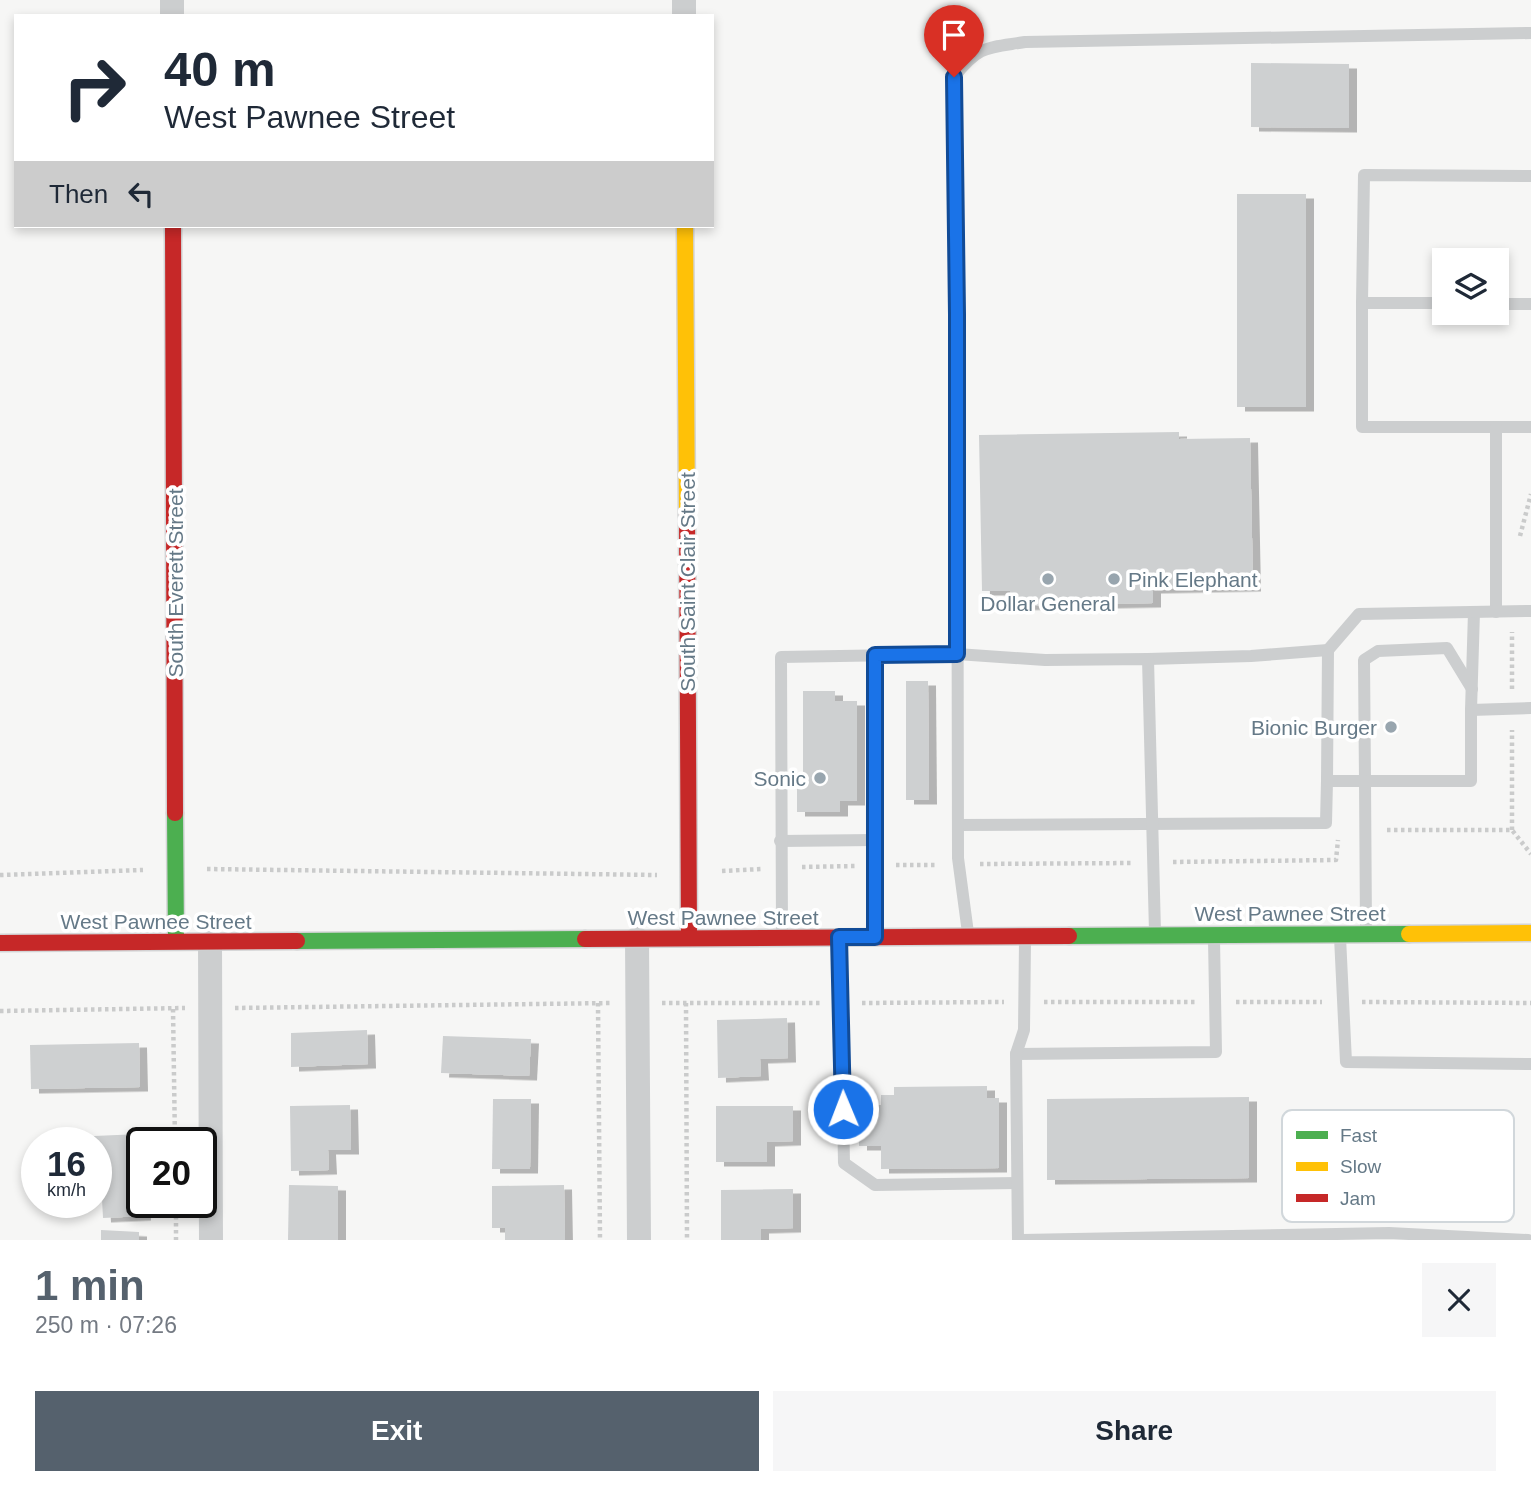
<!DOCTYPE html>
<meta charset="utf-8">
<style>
:root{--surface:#fff;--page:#f6f6f7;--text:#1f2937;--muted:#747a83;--accent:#55616d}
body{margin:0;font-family:Helvetica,sans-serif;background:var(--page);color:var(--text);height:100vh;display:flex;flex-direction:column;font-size:26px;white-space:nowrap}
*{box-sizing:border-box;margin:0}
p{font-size:23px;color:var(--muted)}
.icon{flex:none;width:38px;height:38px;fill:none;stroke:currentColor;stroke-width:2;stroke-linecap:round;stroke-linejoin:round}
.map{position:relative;height:1240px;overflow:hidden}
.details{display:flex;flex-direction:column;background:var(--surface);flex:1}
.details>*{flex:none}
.guide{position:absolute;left:14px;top:14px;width:700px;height:214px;border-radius:0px;box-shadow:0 4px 10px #0003;background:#fff;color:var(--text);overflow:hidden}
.controls{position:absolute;left:1432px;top:248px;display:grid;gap:14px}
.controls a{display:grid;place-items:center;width:77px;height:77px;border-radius:0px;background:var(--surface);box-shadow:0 4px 10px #0003;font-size:35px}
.speed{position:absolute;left:21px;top:1127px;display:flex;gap:14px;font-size:35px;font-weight:700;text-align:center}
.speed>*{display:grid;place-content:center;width:91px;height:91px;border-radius:50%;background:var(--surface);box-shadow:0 4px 10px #0003;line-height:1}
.speed small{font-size:18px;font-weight:400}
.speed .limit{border:4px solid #111;border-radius:10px;background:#fff;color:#111}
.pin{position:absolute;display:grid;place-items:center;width:60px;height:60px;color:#fff;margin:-72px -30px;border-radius:50% 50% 50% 0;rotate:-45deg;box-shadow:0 0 7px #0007}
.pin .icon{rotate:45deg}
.me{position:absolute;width:77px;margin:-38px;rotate:359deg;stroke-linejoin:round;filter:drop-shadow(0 0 5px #0008)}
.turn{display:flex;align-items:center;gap:24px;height:147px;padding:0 35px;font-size:32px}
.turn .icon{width:91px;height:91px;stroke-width:2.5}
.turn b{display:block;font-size:49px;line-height:60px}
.then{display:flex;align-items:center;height:66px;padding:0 35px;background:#0003;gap:14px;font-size:26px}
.round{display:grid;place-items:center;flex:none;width:74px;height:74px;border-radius:0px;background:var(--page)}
.head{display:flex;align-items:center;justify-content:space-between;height:119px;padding:0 35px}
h1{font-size:42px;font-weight:700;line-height:52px;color:var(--accent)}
.button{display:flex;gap:14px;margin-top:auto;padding:14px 35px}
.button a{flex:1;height:80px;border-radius:0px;background:var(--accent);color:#fff;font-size:28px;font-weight:700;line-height:80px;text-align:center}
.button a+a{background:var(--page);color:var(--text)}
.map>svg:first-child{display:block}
.building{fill:#ced0d1;filter:url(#shadow)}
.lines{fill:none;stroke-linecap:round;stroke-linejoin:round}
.fast-casing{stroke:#d3d4d5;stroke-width:19}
.slow-casing{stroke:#d3d4d5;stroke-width:19}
.jam-casing{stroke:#d3d4d5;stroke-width:19}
.path{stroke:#cacbcb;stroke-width:4.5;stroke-dasharray:3.5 3.5;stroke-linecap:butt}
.lane{stroke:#cccecf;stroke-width:12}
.street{stroke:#cccecf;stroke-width:24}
.fast{stroke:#4caf50;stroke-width:16}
.slow{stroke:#ffc107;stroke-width:16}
.jam{stroke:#c62828;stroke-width:16}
.route-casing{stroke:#114b97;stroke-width:18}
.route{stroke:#1a73e8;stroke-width:12}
.poi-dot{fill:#98a5ae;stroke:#fff;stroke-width:2.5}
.labels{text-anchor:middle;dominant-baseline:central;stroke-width:7;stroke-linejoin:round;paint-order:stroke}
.poi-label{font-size:21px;fill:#657987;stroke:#fff;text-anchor:end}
.street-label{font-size:21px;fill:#657987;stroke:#fff}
.key{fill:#fff;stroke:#d1d7db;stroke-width:2}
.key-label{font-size:19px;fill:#657987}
</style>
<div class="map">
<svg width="1531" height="1240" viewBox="0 0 1531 1240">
<defs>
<filter id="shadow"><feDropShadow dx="8" dy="4.5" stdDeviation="0" flood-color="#0004"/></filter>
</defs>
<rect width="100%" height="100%" fill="#f6f6f5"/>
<g class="building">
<polygon points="1251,63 1349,64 1349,128 1251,127"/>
<rect x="1237" y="194" width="69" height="213"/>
<polygon points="1179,432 1179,439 1250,438 1253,587 1153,589 1153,603 1010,606 1010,591 982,591 979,435"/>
<polygon points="906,681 928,681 929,800 906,800"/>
<polygon points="803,691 835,691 835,701 857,701 857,801 840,801 840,812 797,812 797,772 803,772"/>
<polygon points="787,1018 788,1058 760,1059 761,1076 718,1078 717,1020"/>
<polygon points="367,1030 368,1064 291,1067 291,1033"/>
<polygon points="443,1036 531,1039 529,1076 441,1073"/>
<polygon points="139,1043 140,1087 31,1089 30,1045"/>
<polygon points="987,1086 987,1098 999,1098 999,1168 881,1169 881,1146 859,1146 859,1105 881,1105 881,1095 894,1095 894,1087"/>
<polygon points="1249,1097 1249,1178 1047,1180 1047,1099"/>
<polygon points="493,1099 531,1099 530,1169 492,1169"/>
<polygon points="350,1105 351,1150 328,1150 329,1170 291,1171 290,1106"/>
<polygon points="716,1106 793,1106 793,1141 767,1142 767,1162 716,1162"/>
<polygon points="140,1134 143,1216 103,1218 102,1199 97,1200 96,1143 94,1143 94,1136"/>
<polygon points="289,1185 338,1186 338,1240 288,1240"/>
<polygon points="564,1185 565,1240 505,1240 505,1228 492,1228 492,1186"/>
<polygon points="793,1189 793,1228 761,1229 761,1240 721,1240 721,1190"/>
<polygon points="101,1230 139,1232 139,1240 101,1240"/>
</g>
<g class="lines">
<g class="fast-casing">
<g id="fast">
<polyline points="175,813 176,941"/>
<polyline points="1069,936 1409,934"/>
<polyline points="297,941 585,939"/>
</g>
</g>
<g class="slow-casing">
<g id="slow">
<polyline points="685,226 687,515"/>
<polyline points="1409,934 1531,933"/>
</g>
</g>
<g class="jam-casing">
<g id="jam">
<polyline points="173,226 175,813"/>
<polyline points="687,515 689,938"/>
<polyline points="585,939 1069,936"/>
<polyline points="0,943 297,941"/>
</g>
</g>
<g class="path">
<polyline points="1520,536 1531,494"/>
<polyline points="1512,689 1512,632"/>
<polyline points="1387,830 1512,830 1531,854"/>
<polyline points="1512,830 1512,730"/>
<polyline points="1173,862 1336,860 1338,840"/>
<polyline points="980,864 1133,863"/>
<polyline points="896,865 937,865"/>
<polyline points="802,867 856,866"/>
<polyline points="207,869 657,875"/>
<polyline points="722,871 762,869"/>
<polyline points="0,875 143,870"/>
<polyline points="1044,1002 1196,1002"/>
<polyline points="1236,1002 1322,1002"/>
<polyline points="1362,1002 1531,1003"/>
<polyline points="598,1003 600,1240"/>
<polyline points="662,1003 822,1003"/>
<polyline points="686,1003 687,1240"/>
<polyline points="862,1003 1004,1002"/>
<polyline points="235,1008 612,1003"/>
<polyline points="173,1009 175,1143"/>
<polyline points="0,1011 185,1008"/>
<polyline points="176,1202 176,1240"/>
</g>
<g class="lane">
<polyline points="1362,303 1364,175 1531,176"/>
<polyline points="1444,303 1362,303 1362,427 1531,427"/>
<polyline points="1496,304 1531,304"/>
<polyline points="1496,427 1496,612"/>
<polyline points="1474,612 1471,710 1531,708"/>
<polyline points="875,655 875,934"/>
<polyline points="1148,659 1251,656 1328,650"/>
<polyline points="1471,710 1471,781 1365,781 1364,660 1378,651 1447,648 1472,689"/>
<polyline points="958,825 1326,823 1327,781"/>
<polyline points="780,841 875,840"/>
<polyline points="1366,930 1365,781 1327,781 1328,650 1359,614 1531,611"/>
<path d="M968,933L958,858L957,314L954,77C979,45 987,48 1025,42L1531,33"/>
<polyline points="782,936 781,657 957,654 1045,660 1148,659 1155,932"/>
<polyline points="1340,937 1346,1062 1531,1064"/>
<polyline points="840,941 844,1163 875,1185 1017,1183"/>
<polyline points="1016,1054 1216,1052 1214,939"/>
<polyline points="1018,1240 1016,1054 1024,1030 1025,941"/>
<polyline points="1022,1240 1389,1233 1528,1240"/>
</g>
<g class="street">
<polyline points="172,0 172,16"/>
<polyline points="684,0 684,16"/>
<polyline points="637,939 639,1240"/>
<polyline points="210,941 211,1240"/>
</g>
<use href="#fast" class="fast"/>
<use href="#slow" class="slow"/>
<use href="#jam" class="jam"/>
</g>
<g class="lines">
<g class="route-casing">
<polyline id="route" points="843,1109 839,937 875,937 875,655 957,654 957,314 954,77"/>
</g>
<use href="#route" class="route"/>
</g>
<g class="poi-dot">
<circle cx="1048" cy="579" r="7"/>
<circle cx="1114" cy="579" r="7"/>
<circle cx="1391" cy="727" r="7"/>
<circle cx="820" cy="778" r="7"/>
</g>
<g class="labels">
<g class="poi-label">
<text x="1128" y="579" text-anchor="start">Pink Elephant</text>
<text x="1048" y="603" text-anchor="middle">Dollar General</text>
<text x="1377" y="727">Bionic Burger</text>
<text x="806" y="778">Sonic</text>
</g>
<g class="street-label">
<text transform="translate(687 582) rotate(-90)">South Saint Clair Street</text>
<text transform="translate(175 583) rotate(-90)">South Everett Street</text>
<text x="1290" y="913">West Pawnee Street</text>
<text x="723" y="917">West Pawnee Street</text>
<text x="156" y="921">West Pawnee Street</text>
</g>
</g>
<rect x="1282" y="1110" width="232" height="112" rx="10" class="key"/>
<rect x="1296" y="1131" width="32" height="8" fill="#4caf50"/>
<rect x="1296" y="1162" width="32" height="9" fill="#ffc107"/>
<rect x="1296" y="1194" width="32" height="8" fill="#c62828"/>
<g class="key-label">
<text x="1340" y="1142">Fast</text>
<text x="1340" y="1173">Slow</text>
<text x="1340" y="1205">Jam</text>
</g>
</svg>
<div class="controls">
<a><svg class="icon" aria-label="layers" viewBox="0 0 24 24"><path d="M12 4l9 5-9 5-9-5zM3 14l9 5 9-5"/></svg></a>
</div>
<div class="speed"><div>16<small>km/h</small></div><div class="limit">20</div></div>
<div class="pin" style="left:954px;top:77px;background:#d93025"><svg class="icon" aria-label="arrive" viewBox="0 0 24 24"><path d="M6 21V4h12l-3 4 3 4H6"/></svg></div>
<svg class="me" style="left:843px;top:1109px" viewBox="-20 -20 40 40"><circle r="17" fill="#1a73e8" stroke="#fff" stroke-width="3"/><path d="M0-11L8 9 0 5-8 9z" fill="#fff"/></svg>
<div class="guide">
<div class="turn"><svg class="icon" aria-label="right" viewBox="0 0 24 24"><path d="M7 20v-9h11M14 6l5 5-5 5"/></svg><div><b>40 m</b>West Pawnee Street</div></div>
<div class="then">Then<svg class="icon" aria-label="left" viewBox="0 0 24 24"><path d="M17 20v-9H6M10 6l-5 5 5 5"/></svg></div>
</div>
</div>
<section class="details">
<div class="head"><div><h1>1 min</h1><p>250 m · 07:26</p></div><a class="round"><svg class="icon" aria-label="close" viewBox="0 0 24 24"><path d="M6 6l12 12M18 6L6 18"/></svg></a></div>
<div class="button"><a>Exit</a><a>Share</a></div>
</section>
